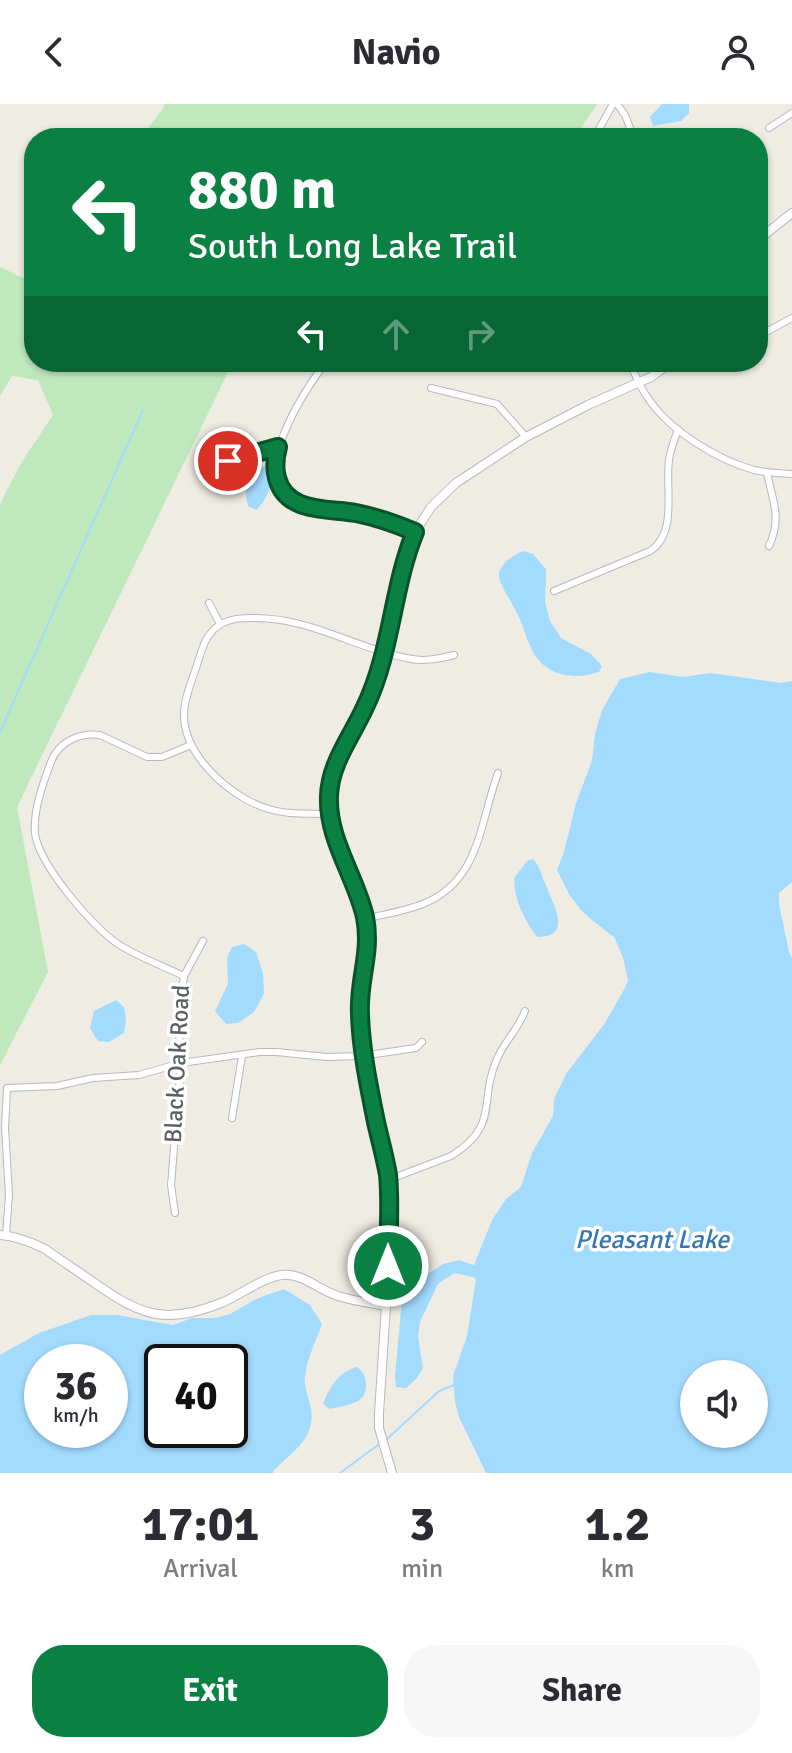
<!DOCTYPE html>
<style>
:root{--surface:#fff;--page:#f7f7f7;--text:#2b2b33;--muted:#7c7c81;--accent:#0b8043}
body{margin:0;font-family:Signika,sans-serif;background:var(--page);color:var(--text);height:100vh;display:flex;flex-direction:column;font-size:30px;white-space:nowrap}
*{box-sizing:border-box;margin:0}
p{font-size:26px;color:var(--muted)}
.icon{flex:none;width:44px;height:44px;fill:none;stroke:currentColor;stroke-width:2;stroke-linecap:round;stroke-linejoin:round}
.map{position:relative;height:1369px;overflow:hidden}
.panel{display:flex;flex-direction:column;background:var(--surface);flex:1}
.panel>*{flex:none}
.banner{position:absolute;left:24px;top:24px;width:744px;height:244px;border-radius:32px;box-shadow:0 2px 6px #0004;background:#0b8043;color:#fff;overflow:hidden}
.tools{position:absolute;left:680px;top:1256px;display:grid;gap:16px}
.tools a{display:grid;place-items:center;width:88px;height:88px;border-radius:50%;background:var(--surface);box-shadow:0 2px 6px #0004;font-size:40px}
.speed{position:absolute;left:24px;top:1240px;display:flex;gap:16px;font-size:40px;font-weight:700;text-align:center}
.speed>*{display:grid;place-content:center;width:104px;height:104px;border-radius:50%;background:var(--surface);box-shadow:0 2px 6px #0004;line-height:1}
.speed small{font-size:20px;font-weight:400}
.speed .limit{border:4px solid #111;border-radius:12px;background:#fff;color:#111}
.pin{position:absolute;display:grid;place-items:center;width:68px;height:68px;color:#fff;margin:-34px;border:4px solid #fff;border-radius:50%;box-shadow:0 2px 8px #0007}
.me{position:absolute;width:88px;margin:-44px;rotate:0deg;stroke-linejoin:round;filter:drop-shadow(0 0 6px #0008)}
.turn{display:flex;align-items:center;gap:28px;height:168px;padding:0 32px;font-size:36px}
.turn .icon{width:104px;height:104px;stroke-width:2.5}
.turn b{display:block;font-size:56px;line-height:68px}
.lanes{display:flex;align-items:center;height:76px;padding:0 32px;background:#0003;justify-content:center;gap:40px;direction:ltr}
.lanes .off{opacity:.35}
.eta{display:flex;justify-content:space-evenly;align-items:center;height:136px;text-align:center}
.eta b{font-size:48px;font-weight:800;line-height:56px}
.action{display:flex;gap:16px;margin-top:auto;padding:16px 32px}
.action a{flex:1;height:92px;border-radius:32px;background:var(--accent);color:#fff;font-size:32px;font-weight:800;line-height:92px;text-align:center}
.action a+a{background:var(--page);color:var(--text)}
header{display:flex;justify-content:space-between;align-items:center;height:104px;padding:0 32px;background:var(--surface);font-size:36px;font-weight:800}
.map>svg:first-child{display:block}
.green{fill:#bfe9bd}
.water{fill:#a3dbff;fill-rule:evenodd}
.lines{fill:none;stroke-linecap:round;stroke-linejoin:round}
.stream{stroke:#a3dbff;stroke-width:2}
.minor-casing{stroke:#b6babe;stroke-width:8}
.tertiary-casing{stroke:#b6babe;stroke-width:10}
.minor{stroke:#fff;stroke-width:6}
.tertiary{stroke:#fff;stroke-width:8}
.route-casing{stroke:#07532c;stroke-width:20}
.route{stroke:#0b8043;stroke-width:14}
.labels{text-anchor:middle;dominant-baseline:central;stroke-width:7;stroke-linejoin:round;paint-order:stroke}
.street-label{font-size:24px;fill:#5b6065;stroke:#fff}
.water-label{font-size:26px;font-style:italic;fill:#3677b0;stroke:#fff}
</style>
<header><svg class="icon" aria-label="back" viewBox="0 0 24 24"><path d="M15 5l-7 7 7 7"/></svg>Navio<svg class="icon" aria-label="person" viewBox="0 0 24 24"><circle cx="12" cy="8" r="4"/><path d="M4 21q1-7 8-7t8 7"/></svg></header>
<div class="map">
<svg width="792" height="1369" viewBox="0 0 792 1369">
<rect width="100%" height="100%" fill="#efece3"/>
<g class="green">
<polygon points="164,0 597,0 574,34 140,34 163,5"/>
<polygon points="0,163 34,179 34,258 233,258 17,703 48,868 0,961 0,400 21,359 53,311 38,276 12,272 0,292"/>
</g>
<g class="water">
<polygon points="662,0 689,0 689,9 681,17 653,22 650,13"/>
<path d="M261,362L267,363C273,381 270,392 256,406L248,402C243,382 247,377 261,362Z"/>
<path d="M523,447L533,450L546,465L545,498L550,517L561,534L591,550L602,562L599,568C575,576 547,573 533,548C526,535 523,520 516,507C512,499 500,481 499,473C497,462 514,450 523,447Z"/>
<path d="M650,568L683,573L710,569L781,579L792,577V778L779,789V800L789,848L792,854V1369H486L459,1313L455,1298L453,1272L467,1232L476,1175L473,1173L454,1169L438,1180L420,1218L418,1233L423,1264L417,1274L406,1284L396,1283L395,1272L402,1195L417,1177L443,1160L459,1156L474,1161L492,1116L506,1095L521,1083L532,1049L553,1012L554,995L566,970L605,919L625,884L628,876L623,853L614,833L592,816L580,805L569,790L557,766L564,748L576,699L592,657L595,630L602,606L620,575ZM694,1270H754V1330H694Z"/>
<path d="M533,755C541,763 542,774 547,784C554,803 573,833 537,833C524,815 514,796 514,774L527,757Z"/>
<polygon points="244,840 256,848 263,869 264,890 254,908 238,919 226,920 215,907 228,880 227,854 232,843"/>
<polygon points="116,896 124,903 126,915 124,929 109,938 98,937 90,924 94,907"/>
<path d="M284,1185L310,1201L322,1220C316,1237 306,1256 305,1274C304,1284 309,1295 311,1305C315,1335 294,1346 274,1366L273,1369H0V1251L39,1229L91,1211H117L173,1221L192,1214H215L230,1210L258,1194ZM42,1258H110V1326H42ZM162,1258H230V1326H162Z"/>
<path d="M357,1263C363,1268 366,1272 366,1281C367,1301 344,1301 330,1305L323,1300C329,1284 339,1267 357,1263Z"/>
</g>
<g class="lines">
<g class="stream">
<polyline points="0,628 143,306"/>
<polyline points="387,1335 439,1287 454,1281"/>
<polyline points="340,1369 378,1341"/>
</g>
<g class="minor-casing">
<g id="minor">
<polyline points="617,0 625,11 634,34"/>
<polyline points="769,24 792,9"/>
<polyline points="594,34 613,0"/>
<polyline points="758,230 766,228 792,214"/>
<path d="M326,258C305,286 245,375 295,399C311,406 333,406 350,408C373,412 394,420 415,428"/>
<path d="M630,258C635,272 641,285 650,297C672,328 718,356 754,366C767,369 779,369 792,370"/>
<polyline points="431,284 497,300 526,333"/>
<polyline points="228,357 278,343"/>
<path d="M767,369C773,398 782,414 769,442"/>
<path d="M554,487L650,447C678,429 665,384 669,356C670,346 675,335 678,325"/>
<polyline points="209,499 220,520"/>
<path d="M330,710C309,709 288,711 269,705C232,695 184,652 184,611C184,595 191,579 196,564C202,546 205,528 223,519C233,514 243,514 253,514C308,513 353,543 406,554C422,558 438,555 454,551"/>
<path d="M365,815C384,810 407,807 425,799C480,776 480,718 498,669"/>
<path d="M184,872C163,862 138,853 118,840C92,823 38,759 35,729C33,707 43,679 51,658C58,638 80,628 100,631L147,653H162L191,641"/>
<polyline points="232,1014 242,952"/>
<path d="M388,1076L451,1052C501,1021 478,997 497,955C504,938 519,924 525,907"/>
<polyline points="175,1109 171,1081 181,959 179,927 180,900 184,872 203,837"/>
<polyline points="6,1131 9,1091 5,1024 7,984 57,982 93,974 139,971 181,959 260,948 276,948 327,953 361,952 416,944 422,938"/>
</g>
</g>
<g class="tertiary-casing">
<g id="tertiary">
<polyline points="758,136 792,109"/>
<path d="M0,1131C15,1132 31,1138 45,1145C62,1157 79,1168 96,1180C142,1212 166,1221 221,1199C239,1192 263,1173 282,1171C304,1169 318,1186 338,1192C354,1197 370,1199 386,1202"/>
<polyline points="392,1369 379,1324 379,1309 386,1202 388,1076 370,986 360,914 360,897 367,855 367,829 362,805 335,729 330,710 329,691 333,668 375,579 390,527 411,440 417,425 431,403 456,379 526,333 588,301 651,273 672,258"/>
</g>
</g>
<use href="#minor" class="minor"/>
<use href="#tertiary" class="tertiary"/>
</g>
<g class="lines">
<g class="route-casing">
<path id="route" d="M228,357L278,343C275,354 274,363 277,374C286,409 327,404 356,409C376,413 396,420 415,428C392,484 392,547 365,603C352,632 330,659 329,692C327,735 356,773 365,813C372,849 358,876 360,910C361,946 369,983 376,1018C380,1036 385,1053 388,1071C391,1101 388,1133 388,1162"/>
</g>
<use href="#route" class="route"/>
</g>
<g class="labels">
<g class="street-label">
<text transform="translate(177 960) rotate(-87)">Black Oak Road</text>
</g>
<g class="water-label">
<text x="652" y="1136">Pleasant Lake</text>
</g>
</g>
</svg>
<div class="tools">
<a><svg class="icon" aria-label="sound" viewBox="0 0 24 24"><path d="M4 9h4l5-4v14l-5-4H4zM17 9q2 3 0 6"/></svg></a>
</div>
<div class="speed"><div>36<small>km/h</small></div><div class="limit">40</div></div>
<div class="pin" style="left:228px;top:357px;background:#d93025"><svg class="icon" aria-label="arrive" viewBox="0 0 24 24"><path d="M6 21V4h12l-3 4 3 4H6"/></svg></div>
<svg class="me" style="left:388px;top:1162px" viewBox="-20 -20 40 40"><circle r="17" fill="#0b8043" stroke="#fff" stroke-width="3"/><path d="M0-11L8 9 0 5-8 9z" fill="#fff"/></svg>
<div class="banner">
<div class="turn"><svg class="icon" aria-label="left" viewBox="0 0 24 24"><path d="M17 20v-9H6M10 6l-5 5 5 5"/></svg><div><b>880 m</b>South Long Lake Trail</div></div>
<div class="lanes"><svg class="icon" aria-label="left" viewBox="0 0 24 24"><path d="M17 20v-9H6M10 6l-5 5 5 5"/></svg><svg class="icon off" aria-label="ahead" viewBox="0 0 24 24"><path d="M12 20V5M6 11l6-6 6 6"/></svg><svg class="icon off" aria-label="right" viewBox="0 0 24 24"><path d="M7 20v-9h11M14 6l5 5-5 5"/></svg></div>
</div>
</div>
<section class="panel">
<div class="eta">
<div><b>17:01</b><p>Arrival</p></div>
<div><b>3</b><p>min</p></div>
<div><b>1.2</b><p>km</p></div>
</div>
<div class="action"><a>Exit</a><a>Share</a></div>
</section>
